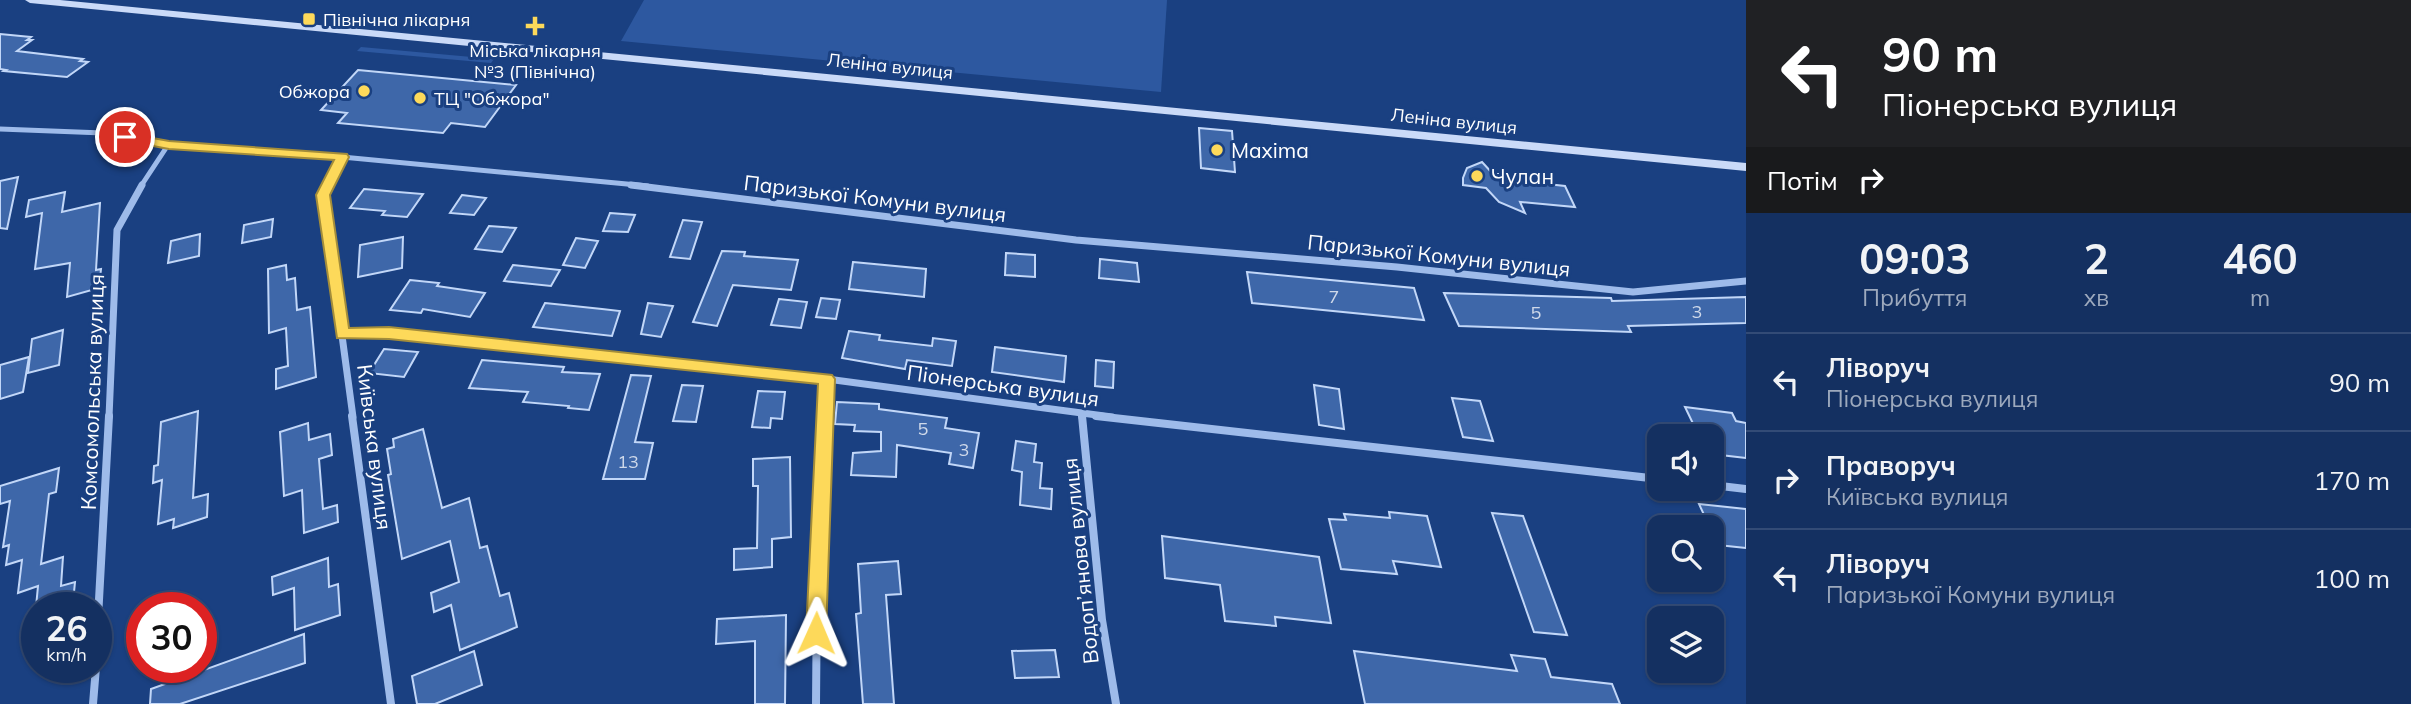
<!DOCTYPE html>
<html lang="uk">
<meta charset="utf-8">
<style>
:root{--surface:#143061;--page:#213c6a;--text:#f1f3f6;--muted:#9da9bd;--line:#334b76}
body{margin:0;font-family:Mulish,sans-serif;background:var(--page);color:var(--text);height:100vh;display:flex;flex-direction:column;font-size:26px;white-space:nowrap}
*{box-sizing:border-box;margin:0}
p{font-size:23px;color:var(--muted)}
.icon{flex:none;width:38px;height:38px;fill:none;stroke:currentColor;stroke-width:2;stroke-linecap:round;stroke-linejoin:round}
.map{position:relative;flex:1;overflow:hidden}
.side{display:flex;flex-direction:column;background:var(--surface);width:665px}
.side>*{flex:none}
.guide{background:#202124;color:#fff;overflow:hidden}
.controls{position:absolute;left:1647px;top:424px;display:grid;gap:14px}
.controls a{display:grid;place-items:center;width:77px;height:77px;border-radius:14px;background:var(--surface);box-shadow:0 2px 5px #0004,0 0 0 2px var(--line);font-size:35px}
.speed{position:absolute;left:21px;top:592px;display:flex;gap:14px;font-size:35px;font-weight:700;text-align:center}
.speed>*{display:grid;place-content:center;width:91px;height:91px;border-radius:50%;background:var(--surface);box-shadow:0 2px 5px #0004,0 0 0 2px var(--line);line-height:1}
.speed small{font-size:18px;font-weight:400}
.speed .limit{border:10px solid #d22;background:#fff;color:#111}
.pin{position:absolute;display:grid;place-items:center;width:60px;height:60px;color:#fff;margin:-30px;border:4px solid #fff;border-radius:50%;box-shadow:0 2px 7px #0007}
.me{position:absolute;width:77px;margin:-38px;rotate:1deg;stroke-linejoin:round;filter:drop-shadow(0 0 5px #0008)}
.turn{display:flex;align-items:center;gap:24px;height:147px;padding:0 21px;font-size:32px}
.turn .icon{width:91px;height:91px;stroke-width:2.5}
.turn b{display:block;font-size:49px;line-height:60px}
.then{display:flex;align-items:center;height:66px;padding:0 21px;background:#0003;gap:14px;font-size:26px}
.eta{display:flex;justify-content:space-evenly;align-items:center;height:119px;text-align:center}
.eta b{font-size:42px;font-weight:700;line-height:49px}
ul{padding:0;list-style:none}
li{display:flex;align-items:center;gap:21px;height:98px;padding:0 21px;border-top:2px solid var(--line)}
li div{flex:1}
li b{display:block;font-size:26px}
li em{font-style:normal}
main{display:flex;flex:1;min-height:0}
.map>svg:first-child{display:block}
.green{fill:#2d58a0}
.building{fill:#3e67a9;stroke:#c2d7f8;stroke-width:2}
.lines{fill:none;stroke-linecap:round;stroke-linejoin:round}
.minor-far2{stroke:#9ebbea;stroke-width:5}
.minor-far1{stroke:#9ebbea;stroke-width:7}
.minor{stroke:#9ebbea;stroke-width:8}
.secondary{fill:#cadaf8;fill-rule:evenodd}
.route{fill:#fdd95a;stroke:#a48d3a;stroke-width:2}
.poi-dot{fill:#fdd95a;stroke:#1a4081;stroke-width:2.5}
.labels{text-anchor:middle;dominant-baseline:central;stroke-width:6;stroke-linejoin:round;paint-order:stroke}
.far-poi-label{font-size:18px;fill:#fff;stroke:#1a4081;text-anchor:start}
.far-street-label{font-size:18px;fill:#fff;stroke:#1a4081}
.number-label{font-size:18px;fill:#cfd9ea}
.poi-label{font-size:21px;fill:#fff;stroke:#1a4081;text-anchor:start}
.street-label{font-size:21px;fill:#fff;stroke:#1a4081}
</style>
<main>
<div class="map">
<svg width="1746" height="704" viewBox="0 0 1746 704">
<rect width="100%" height="100%" fill="#1a4081"/>
<g class="green">
<polygon points="644,0 1167,0 1161,92 621,41"/>
<polygon points="361,47 494,59 491,63 357,51"/>
</g>
<g class="building">
<polygon points="0,34 31,37 27,40 32,40 17,51 83,59 80,61 88,62 67,77 4,71 6,70 0,69"/>
<polygon points="358,70 516,85 485,127 451,123 443,133 338,123 347,113 321,110"/>
<polygon points="1199,128 1232,131 1235,172 1201,168"/>
<polygon points="1482,162 1493,174 1508,174 1511,180 1565,186 1575,207 1520,202 1525,213 1499,202 1486,188 1463,185 1463,178 1467,168"/>
<polygon points="18,177 7,229 0,228 0,181"/>
<polygon points="364,189 398,192 423,194 407,217 382,215 385,211 350,208"/>
<polygon points="65,192 62,212 100,203 96,270 101,269 99,288 67,297 70,263 35,269 42,213 26,217 29,200"/>
<polygon points="462,195 486,198 474,215 450,213"/>
<polygon points="610,213 635,215 628,232 603,231"/>
<polygon points="273,219 271,237 242,243 244,225"/>
<polygon points="683,220 702,222 690,259 670,257"/>
<polygon points="489,226 516,228 502,252 475,249"/>
<polygon points="200,234 199,256 168,263 171,241"/>
<polygon points="403,237 402,268 358,277 360,245"/>
<polygon points="576,238 598,241 585,268 563,265"/>
<polygon points="722,251 745,252 744,256 798,260 791,290 733,285 717,326 693,322"/>
<polygon points="1006,253 1035,255 1035,277 1005,275"/>
<polygon points="1100,259 1137,263 1139,282 1099,278"/>
<polygon points="853,262 926,269 924,297 849,289"/>
<polygon points="286,265 287,280 295,278 297,310 310,307 316,377 276,389 276,369 288,366 286,328 269,333 268,269"/>
<polygon points="513,265 560,270 551,286 504,281"/>
<polygon points="1247,272 1414,288 1424,320 1252,303"/>
<polygon points="410,280 439,283 437,286 485,293 470,317 423,309 421,313 390,310"/>
<polygon points="1444,293 1611,298 1612,301 1746,297 1746,323 1628,326 1631,332 1459,326"/>
<polygon points="821,298 840,300 836,319 816,317"/>
<polygon points="779,299 807,302 801,328 771,325"/>
<polygon points="545,303 602,309 620,311 612,336 533,327"/>
<polygon points="648,303 673,306 661,337 641,334"/>
<polygon points="63,330 59,365 28,373 32,339"/>
<polygon points="849,331 880,335 879,340 932,346 933,338 956,341 952,366 907,360 905,369 842,358"/>
<polygon points="995,347 1066,356 1064,382 992,372"/>
<polygon points="384,349 418,352 404,377 369,373"/>
<polygon points="29,357 23,392 0,399 0,365"/>
<polygon points="482,360 564,367 562,372 600,374 589,410 568,408 569,406 523,402 528,392 469,388"/>
<polygon points="1096,360 1114,362 1113,388 1095,386"/>
<polygon points="631,375 651,376 635,442 653,443 645,479 603,479"/>
<polygon points="682,385 703,386 696,422 673,421"/>
<polygon points="1314,385 1339,389 1344,429 1319,425"/>
<polygon points="758,391 785,392 782,419 771,418 770,428 752,427"/>
<polygon points="1452,398 1480,401 1493,441 1463,437"/>
<polygon points="837,402 879,404 879,409 947,418 945,428 979,433 973,468 949,464 951,453 897,445 896,477 851,475 853,453 881,451 881,432 854,431 855,425 835,424"/>
<polygon points="1685,407 1732,413 1736,421 1746,423 1746,458 1712,454 1712,436 1699,436"/>
<polygon points="198,411 193,498 208,494 207,517 173,528 174,519 158,524 162,480 153,483 154,466 158,465 161,422"/>
<polygon points="308,423 309,440 330,434 332,455 319,459 323,509 337,505 338,522 304,533 302,490 284,496 280,432"/>
<polygon points="423,429 442,508 469,498 480,548 487,546 500,596 509,593 517,627 460,650 451,605 434,612 431,593 459,582 450,541 402,559 388,475 391,474 387,449 394,447 393,439"/>
<polygon points="1016,441 1036,444 1034,462 1042,463 1040,488 1052,489 1051,509 1020,505 1022,472 1012,470"/>
<polygon points="790,457 791,537 772,539 772,567 734,570 734,549 757,548 758,486 753,486 753,459"/>
<polygon points="59,468 56,492 49,494 41,564 63,557 61,586 75,582 73,602 58,607 36,607 38,586 18,593 22,560 6,565 9,545 3,547 10,501 0,504 0,486"/>
<polygon points="1699,504 1746,509 1746,548 1718,545"/>
<polygon points="1389,512 1427,516 1441,567 1393,561 1397,574 1341,569 1329,519 1346,520 1344,514 1390,518"/>
<polygon points="1492,513 1523,516 1567,635 1534,632"/>
<polygon points="1162,536 1319,557 1331,623 1275,617 1276,626 1225,621 1220,585 1165,578"/>
<polygon points="328,558 329,587 338,584 340,615 295,630 294,588 273,595 272,577"/>
<polygon points="898,561 901,594 886,595 894,704 863,704 856,614 861,613 858,564"/>
<polygon points="786,615 785,704 755,704 755,641 716,644 717,619"/>
<polygon points="304,634 305,663 180,704 150,704 151,689"/>
<polygon points="1055,650 1059,677 1015,678 1012,651"/>
<polygon points="474,651 482,685 435,704 417,704 412,676"/>
<polygon points="1354,651 1517,671 1511,655 1545,659 1551,677 1612,684 1620,704 1365,704"/>
</g>
<g class="lines">
<g class="minor-far2">
<polyline points="0,129 103,133 168,145 342,157 648,186"/>
<polyline points="141,186 168,145"/>
<polyline points="327,186 342,157"/>
</g>
<g class="minor-far1">
<polyline points="328,185 323,195 353,417"/>
<polyline points="631,185 1076,240 1397,267 1633,292 1746,281"/>
<polyline points="342,334 389,333 827,379 1112,417"/>
<polyline points="1082,414 1082,417"/>
<polyline points="109,417 117,230 142,185"/>
<polyline points="825,417 827,379"/>
</g>
<g class="minor">
<polyline points="352,416 391,704"/>
<polyline points="1082,416 1102,620 1116,704"/>
<polyline points="1096,416 1659,479"/>
<polyline points="1712,485 1746,489"/>
<polyline points="96,655 109,416"/>
<polyline points="93,704 96,667"/>
<polyline points="816,704 817,586 825,416"/>
</g>
<polygon class="secondary" points="25,0 60,0 1746,163 1746,171 30,3"/>
</g>
<polygon class="route" points="125,133 169,141 347,154 349,157 330,195 349,328 389,327 832,375 835,379 826,633 823,640 816,643 809,640 806,633 818,384 389,339 337,338 316,195 334,160 169,149 121,140 119,137"/>
<g class="poi-dot">
<rect x="302" y="12" width="14" height="14" rx="3.5"/>
<path d="M531.5 15.5h7v7h7v7h-7v7h-7v-7h-7v-7h7z"/>
<circle cx="364" cy="91" r="7"/>
<circle cx="420" cy="98" r="7"/>
<circle cx="1217" cy="150" r="7"/>
<circle cx="1477" cy="176" r="7"/>
</g>
<g class="labels">
<g class="far-poi-label">
<text x="323" y="19">Північна лікарня</text>
<text x="535" y="50" text-anchor="middle">Міська лікарня<tspan x="535" dy="21">№3 (Північна)</tspan></text>
<text x="350" y="91" text-anchor="end">Обжора</text>
<text x="434" y="98">ТЦ "Обжора"</text>
</g>
<g class="far-street-label">
<text transform="translate(890 66) rotate(6)">Леніна вулиця</text>
<text transform="translate(1454 121) rotate(6)">Леніна вулиця</text>
</g>
<g class="number-label">
<text x="1334" y="296">7</text>
<text x="1697" y="311">3</text>
<text x="1536" y="312">5</text>
<text x="923" y="428">5</text>
<text x="964" y="449">3</text>
<text x="628" y="461">13</text>
</g>
<g class="poi-label">
<text x="1231" y="150">Maxima</text>
<text x="1491" y="176">Чулан</text>
</g>
<g class="street-label">
<text transform="translate(875 198) rotate(7)">Паризької Комуни вулиця</text>
<text transform="translate(1439 255) rotate(6)">Паризької Комуни вулиця</text>
<text transform="translate(1003 385) rotate(8)">Піонерська вулиця</text>
<text transform="translate(92 392) rotate(-88)">Комсомольська вулиця</text>
<text transform="translate(375 447) rotate(83)">Київська вулиця</text>
<text transform="translate(1080 561) rotate(-96)">Водоп’янова вулиця</text>
</g>
</g>
</svg>
<div class="controls">
<a><svg class="icon" aria-label="sound" viewBox="0 0 24 24"><path d="M4 9h4l5-4v14l-5-4H4zM17 9q2 3 0 6"/></svg></a>
<a><svg class="icon" aria-label="search" viewBox="0 0 24 24"><circle cx="10" cy="10" r="6"/><path d="M15 15l6 6"/></svg></a>
<a><svg class="icon" aria-label="layers" viewBox="0 0 24 24"><path d="M12 4l9 5-9 5-9-5zM3 14l9 5 9-5"/></svg></a>
</div>
<div class="speed"><div>26<small>km/h</small></div><div class="limit">30</div></div>
<div class="pin" style="left:125px;top:137px;background:#d93025"><svg class="icon" aria-label="arrive" viewBox="0 0 24 24"><path d="M6 21V4h12l-3 4 3 4H6"/></svg></div>
<svg class="me" style="left:816px;top:633px" viewBox="-20 -20 40 40"><path d="M0-17L14 15 0 8-14 15z" fill="#fdd95a" stroke="#fff" stroke-width="4"/></svg>
</div>
<section class="side">
<div class="guide">
<div class="turn"><svg class="icon" aria-label="left" viewBox="0 0 24 24"><path d="M17 20v-9H6M10 6l-5 5 5 5"/></svg><div><b>90 m</b>Піонерська вулиця</div></div>
<div class="then">Потім<svg class="icon" aria-label="right" viewBox="0 0 24 24"><path d="M7 20v-9h11M14 6l5 5-5 5"/></svg></div>
</div>
<div class="eta">
<div><b>09:03</b><p>Прибуття</p></div>
<div><b>2</b><p>хв</p></div>
<div><b>460</b><p>m</p></div>
</div>
<ul>
<li><svg class="icon" aria-label="left" viewBox="0 0 24 24"><path d="M17 20v-9H6M10 6l-5 5 5 5"/></svg><div><b>Ліворуч</b><p>Піонерська вулиця</p></div><em>90 m</em></li>
<li><svg class="icon" aria-label="right" viewBox="0 0 24 24"><path d="M7 20v-9h11M14 6l5 5-5 5"/></svg><div><b>Праворуч</b><p>Київська вулиця</p></div><em>170 m</em></li>
<li><svg class="icon" aria-label="left" viewBox="0 0 24 24"><path d="M17 20v-9H6M10 6l-5 5 5 5"/></svg><div><b>Ліворуч</b><p>Паризької Комуни вулиця</p></div><em>100 m</em></li>
</ul>
</section>
</main>
